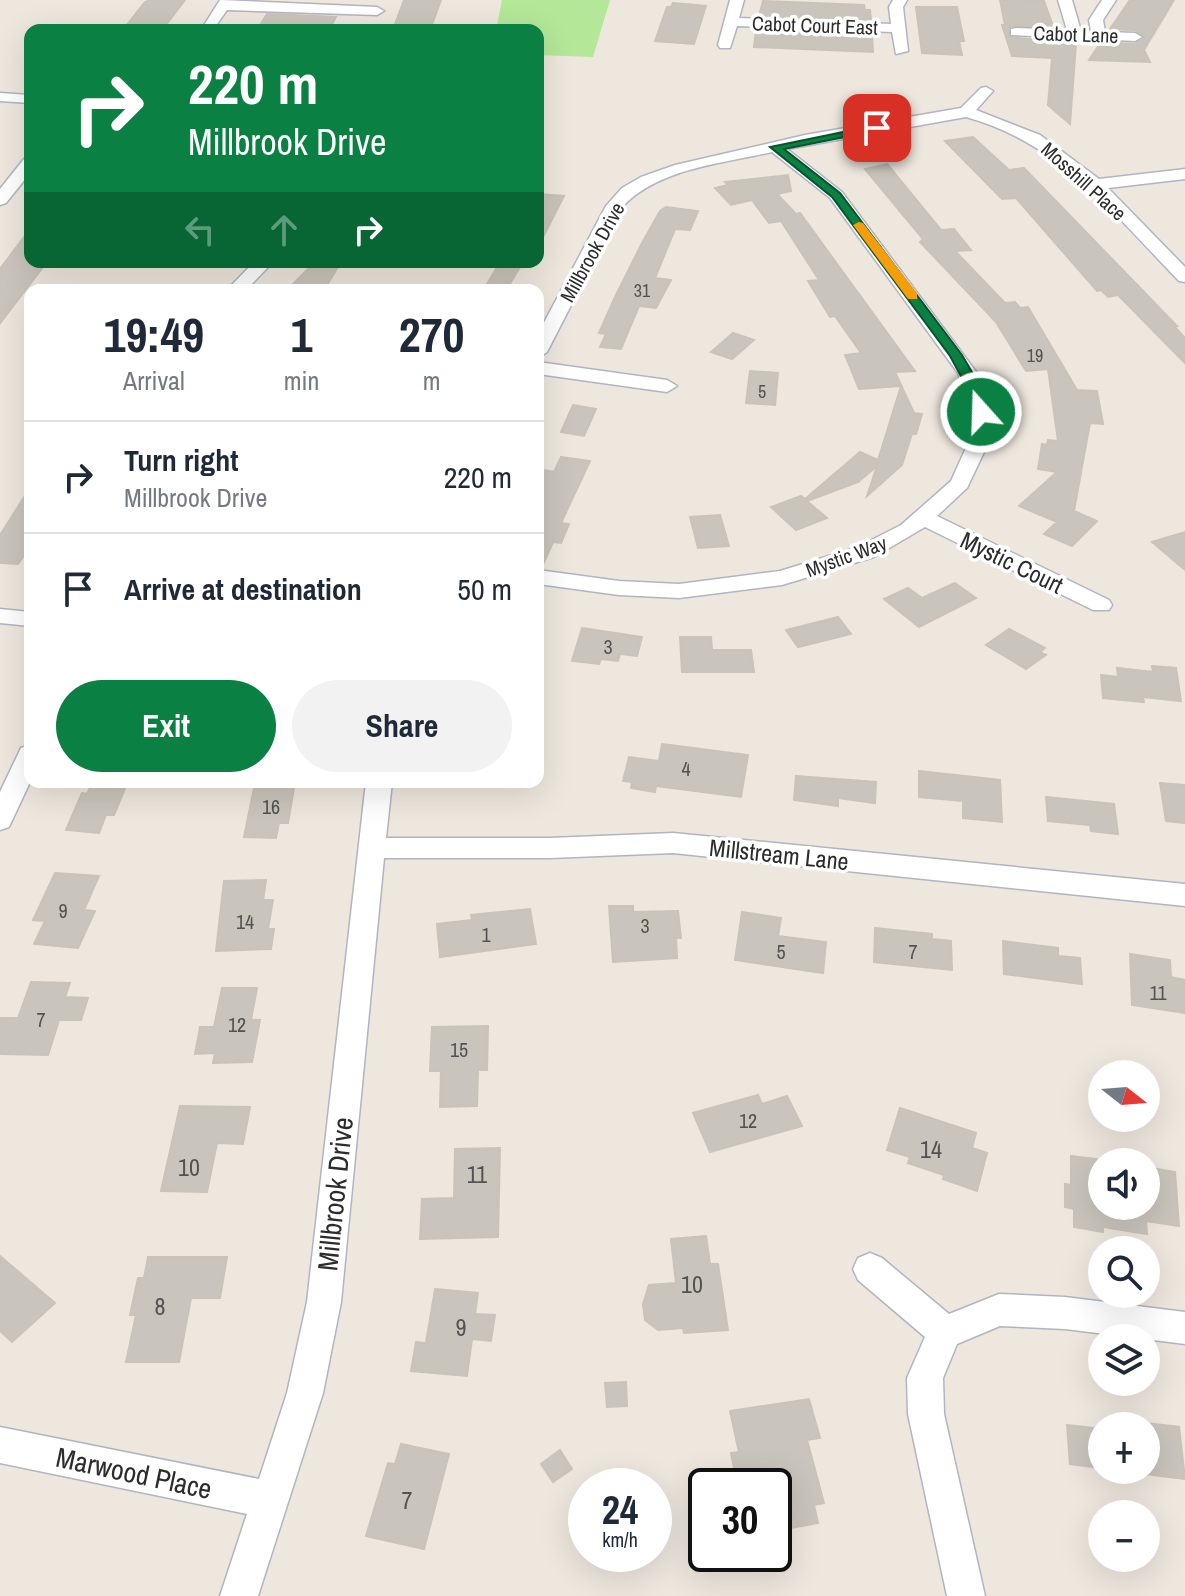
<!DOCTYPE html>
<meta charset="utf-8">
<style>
:root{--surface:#fff;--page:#f2f2f3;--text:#1f2937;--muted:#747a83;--line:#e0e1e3;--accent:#0b8043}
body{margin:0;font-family:"Archivo Narrow",sans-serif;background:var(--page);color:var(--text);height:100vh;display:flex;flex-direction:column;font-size:30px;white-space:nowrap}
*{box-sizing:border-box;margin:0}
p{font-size:26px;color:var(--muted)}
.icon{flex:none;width:44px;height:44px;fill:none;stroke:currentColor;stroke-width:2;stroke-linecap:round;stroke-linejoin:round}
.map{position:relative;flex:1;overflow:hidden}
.details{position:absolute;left:24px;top:284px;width:520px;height:504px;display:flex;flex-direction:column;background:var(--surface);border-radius:16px;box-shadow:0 8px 32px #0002}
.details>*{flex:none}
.banner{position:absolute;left:24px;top:24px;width:520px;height:244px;border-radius:16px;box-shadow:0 8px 32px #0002;background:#0b8043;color:#fff;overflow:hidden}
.needle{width:52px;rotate:107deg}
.controls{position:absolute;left:1088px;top:1060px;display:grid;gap:16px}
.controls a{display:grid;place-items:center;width:72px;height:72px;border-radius:50%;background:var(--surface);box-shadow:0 8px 32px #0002;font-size:40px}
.speed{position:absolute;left:568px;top:1468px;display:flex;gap:16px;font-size:40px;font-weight:700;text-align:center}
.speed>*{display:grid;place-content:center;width:104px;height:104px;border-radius:50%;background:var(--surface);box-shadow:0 8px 32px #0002;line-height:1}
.speed small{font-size:20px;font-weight:400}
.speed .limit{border:4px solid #111;border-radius:12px;background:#fff;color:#111}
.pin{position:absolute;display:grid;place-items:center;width:68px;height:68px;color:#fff;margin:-34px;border-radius:16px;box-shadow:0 4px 12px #0006}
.me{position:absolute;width:88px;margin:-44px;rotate:340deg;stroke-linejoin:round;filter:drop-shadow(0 0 6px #0008)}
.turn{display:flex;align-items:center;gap:28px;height:168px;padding:0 32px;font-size:36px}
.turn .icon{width:104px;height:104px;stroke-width:2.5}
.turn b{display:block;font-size:56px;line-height:68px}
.lanes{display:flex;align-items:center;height:76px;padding:0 32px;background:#0003;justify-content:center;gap:40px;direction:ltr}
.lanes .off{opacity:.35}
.eta{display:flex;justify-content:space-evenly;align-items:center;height:136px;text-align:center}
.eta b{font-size:48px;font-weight:700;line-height:56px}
.action{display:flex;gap:16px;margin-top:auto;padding:16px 32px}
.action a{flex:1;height:92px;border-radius:48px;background:var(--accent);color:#fff;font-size:32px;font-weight:700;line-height:92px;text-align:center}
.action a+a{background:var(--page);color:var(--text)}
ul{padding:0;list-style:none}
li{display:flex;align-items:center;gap:24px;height:112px;padding:0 32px;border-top:2px solid var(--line)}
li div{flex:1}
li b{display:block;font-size:30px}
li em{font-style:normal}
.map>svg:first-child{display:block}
.green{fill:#b4e798}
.building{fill:#c9c5bc;stroke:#cac3b7;stroke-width:2}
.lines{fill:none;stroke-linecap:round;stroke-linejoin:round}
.street-casing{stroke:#b2b4c0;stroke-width:3}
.street{fill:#fff;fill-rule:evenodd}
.route{fill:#0b8043;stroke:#07532c;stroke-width:2}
.slow{fill:#f59e0b}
.labels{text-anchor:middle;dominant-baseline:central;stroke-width:7;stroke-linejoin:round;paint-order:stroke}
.far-number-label{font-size:18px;fill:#535250}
.far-street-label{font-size:20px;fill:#2c2c2c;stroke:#fff}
.number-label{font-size:20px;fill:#535250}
.street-label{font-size:24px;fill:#2c2c2c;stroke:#fff}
.near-number-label{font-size:24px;fill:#535250}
.near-street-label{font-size:28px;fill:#2c2c2c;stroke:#fff}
</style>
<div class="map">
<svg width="1185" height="1596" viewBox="0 0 1185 1596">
<rect width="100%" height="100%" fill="#eee7de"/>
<polygon class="green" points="502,0 610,0 593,57 538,55 538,30 496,30"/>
<g class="building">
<polygon points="150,0 185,0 165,26 126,26 145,2"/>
<polygon points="404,0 441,0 430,30 393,30"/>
<polygon points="1000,0 1044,1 1053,26 1010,26 1009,37 1076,44 1070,124 1048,105 1052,58 1012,56 1002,25 1005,25"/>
<polygon points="1130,0 1174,0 1144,50 1150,62 1089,60 1101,42 1135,44 1145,38 1135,30 1110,29"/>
<polygon points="763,1 864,5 865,10 870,10 871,20 759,16"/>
<polygon points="673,3 706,6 694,44 655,41 667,7 671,7"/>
<polygon points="916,7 957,7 964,41 959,41 962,55 922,53"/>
<polygon points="267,14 336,17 329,30 257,30"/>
<polygon points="756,30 872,34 873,52 754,47"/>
<polygon points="973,137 1009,170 1024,168 1177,326 1174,326 1185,338 1185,363 1118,295 1108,297 1101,290 1097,291 1016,198 1002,199 945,141"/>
<polygon points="887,164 941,230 954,229 971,250 955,251 1005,303 1015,302 1020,308 1028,307 1077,390 1097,391 1103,424 1090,423 1074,511 1097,521 1072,546 1044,534 1057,522 1019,506 1057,472 1038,469 1042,444 1047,445 1048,440 1058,441 1048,369 1026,371 996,322 920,242 923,239 865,169"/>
<polygon points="788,175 791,191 777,194 796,214 800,213 915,371 895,372 914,413 922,414 916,434 912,434 902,465 867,496 877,466 858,482 807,501 827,518 796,530 771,507 801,496 805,499 860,452 878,460 901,386 859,389 845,355 861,353 835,316 830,317 808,281 819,280 781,221 769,223 752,200 731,205 715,188 728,185 725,182"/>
<polygon points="538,194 564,196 538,247"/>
<polygon points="666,207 698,211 690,230 675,229 655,278 671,280 656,308 639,306 621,349 600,347 606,334 599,333 615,297 641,245 660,211"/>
<polygon points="30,229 30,262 47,262 0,323 0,269"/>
<polygon points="315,262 341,262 324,290 287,290"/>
<polygon points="499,264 520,267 508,287 487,284"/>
<polygon points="733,333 754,340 732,359 711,352"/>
<polygon points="750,371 778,373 775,405 746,403"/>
<polygon points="573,405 596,409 584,436 561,432"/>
<polygon points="561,457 590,461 561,523 569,524 561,543 553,542 542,567 538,567 538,469 554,472"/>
<polygon points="30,488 30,547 18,564 0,563 0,535"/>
<polygon points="720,515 729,546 698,548 690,517"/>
<polygon points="1185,532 1185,570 1152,542"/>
<polygon points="955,583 976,598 919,627 884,599 908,588 922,598"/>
<polygon points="838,617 851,634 798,647 786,630"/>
<polygon points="582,628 642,637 637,656 620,654 618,661 601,659 599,664 572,661"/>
<polygon points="1009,629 1045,648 1040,652 1046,655 1026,669 986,645"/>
<polygon points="680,637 711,637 712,650 751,650 754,672 682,672"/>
<polygon points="1152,666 1176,668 1181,701 1143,697 1144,702 1103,698 1101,675 1118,677 1117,668 1153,672"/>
<polygon points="662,744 748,755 741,797 656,786 655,792 631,788 632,782 623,781 629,757 659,761"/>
<polygon points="919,771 1000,780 1002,822 963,818 963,801 919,797"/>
<polygon points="796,776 876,782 875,803 838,798 838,806 794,800"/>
<polygon points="1160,783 1185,785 1185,823 1166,821"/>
<polygon points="92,784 126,786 114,815 106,815 99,833 66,830 82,793 87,794"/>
<polygon points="254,788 294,788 288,823 279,823 276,838 244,837"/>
<polygon points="1046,797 1114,804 1118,834 1091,831 1090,825 1048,821"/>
<polygon points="55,873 99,876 84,910 95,911 78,948 34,944 45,921 33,920"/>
<polygon points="266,880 263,900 273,900 268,929 274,929 271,949 216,951 224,881"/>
<polygon points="609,906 633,906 633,912 678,911 681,938 676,938 677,958 613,962"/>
<polygon points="530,909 536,944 440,957 437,924 472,920 471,915"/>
<polygon points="742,912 781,918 778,936 826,942 823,973 735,960"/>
<polygon points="875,928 932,934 932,939 951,941 952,970 874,962"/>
<polygon points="1003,941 1058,948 1058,956 1080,958 1082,984 1004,974"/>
<polygon points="1130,954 1170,960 1171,977 1185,980 1185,1013 1132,1005"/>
<polygon points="31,982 70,983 65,997 88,998 81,1020 59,1020 48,1055 0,1054 0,1018 18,1018"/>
<polygon points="222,988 257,988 251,1020 260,1020 252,1062 213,1063 215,1053 195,1054 200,1027 214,1027"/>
<polygon points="488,1026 487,1070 478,1070 477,1106 440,1107 441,1071 430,1071 432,1027"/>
<polygon points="758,1095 762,1104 787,1096 802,1126 710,1152 693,1113"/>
<polygon points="180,1106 250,1107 243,1144 217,1143 207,1192 161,1191"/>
<polygon points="900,1108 976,1133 972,1148 987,1153 977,1191 943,1179 944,1175 908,1163 910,1157 887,1150"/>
<polygon points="500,1148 498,1237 420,1239 422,1199 454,1198 455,1149"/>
<polygon points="1071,1156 1102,1160 1102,1206 1145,1206 1146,1218 1146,1167 1175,1172 1179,1226 1146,1221 1147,1234 1103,1227 1103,1232 1074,1227 1074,1209 1065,1207 1065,1184 1071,1185"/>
<polygon points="706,1236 710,1264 718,1264 728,1330 684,1333 683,1328 658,1330 645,1320 643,1304 649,1285 676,1283 671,1239"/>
<polygon points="0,1256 55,1303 12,1342 0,1331"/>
<polygon points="148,1257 227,1257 220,1298 191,1298 179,1362 126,1362 136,1315 130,1315 138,1278 144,1278"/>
<polygon points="435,1289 478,1293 475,1314 495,1315 491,1341 472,1339 467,1376 411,1371 416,1342 426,1343"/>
<polygon points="626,1382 627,1406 607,1407 605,1383"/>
<polygon points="809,1399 820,1438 807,1440 824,1503 814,1505 818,1523 774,1531 774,1486 745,1486 737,1482 731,1453 739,1452 730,1411"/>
<polygon points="1146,1423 1179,1427 1185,1479 1146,1474"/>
<polygon points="1067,1425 1102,1429 1102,1468 1070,1464"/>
<polygon points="401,1444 449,1454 424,1549 366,1536 388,1463 395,1464"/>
<polygon points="560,1450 572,1469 553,1482 541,1464"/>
</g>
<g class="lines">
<g class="street-casing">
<g id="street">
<polygon points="220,0 377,7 384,11 377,15 227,10 213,30 201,30"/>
<polygon points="730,0 744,0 739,18 891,24 889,7 893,0 907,0 903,7 908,51 896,54 892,32 737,26 730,48 720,48 718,45"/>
<polygon points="1058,0 1072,0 1081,31 1091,31 1089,20 1102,0 1116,0 1103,20 1105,32 1135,33 1142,37 1135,41 1011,35 1011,29 1016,28 1067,30"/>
<path d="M986,87L993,91L976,110L1040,135L1099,179L1185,169V179L1108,188L1185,267V282L1179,281C1114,214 1059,142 966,117L787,149L842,192L977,373L991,412L985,450L967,488L937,516L1109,600L1112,605L1109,610H1093L925,527L874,557L782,585L679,598L619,595L538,584V570L619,581L679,584L780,571L858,547L901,525L951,481L965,450L971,412L958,373L830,198L772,152C721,164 658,168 621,208L547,352L538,358V334L606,206L622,188L641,177L675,165L805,135L961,108L981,88Z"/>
<polygon points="0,93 30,95 30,103 0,101"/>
<polygon points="30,157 30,173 6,203 0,205 0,189 24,159"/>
<polygon points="254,262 273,262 246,290 227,290"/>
<polygon points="538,362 667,380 677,386 667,392 538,374"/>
<polygon points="0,609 30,612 30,626 0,623"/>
<polygon points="30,745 30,782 9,827 0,830 0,792 21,748"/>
<polygon points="366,782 392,782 386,838 550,838 673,833 1185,884 1185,906 673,853 550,858 384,858 341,1302 323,1393 258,1596 220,1596 247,1514 0,1463 0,1427 259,1479 287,1393 307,1302"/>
<polygon points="870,1253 882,1258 949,1314 999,1294 1065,1297 1185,1312 1185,1344 1065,1329 1000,1326 957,1344 943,1378 944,1414 985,1596 947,1596 908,1414 907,1378 925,1337 858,1280 853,1269 858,1258"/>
</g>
</g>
<use href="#street" class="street"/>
</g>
<polygon class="route" points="877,125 881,126 881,130 784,149 840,193 962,355 983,391 988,412 986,415 976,415 969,391 950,356 832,197 770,147"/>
<polygon class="slow" points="859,222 863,223 917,293 917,299 908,299 853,225"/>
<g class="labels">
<g class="far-number-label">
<text x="642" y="290">31</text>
<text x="1035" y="355">19</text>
<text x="762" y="391">5</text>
</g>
<g class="far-street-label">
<text transform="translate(815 25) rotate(2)">Cabot Court East</text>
<text transform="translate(1076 34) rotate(2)">Cabot Lane</text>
<text transform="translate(1084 181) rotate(42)">Mosshill Place</text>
<text transform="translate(592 252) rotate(-61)">Millbrook Drive</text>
<text transform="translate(846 556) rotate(-20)">Mystic Way</text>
</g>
<g class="number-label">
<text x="608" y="646">3</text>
<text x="686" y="768">4</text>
<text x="271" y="806">16</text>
<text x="63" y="910">9</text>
<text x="245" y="921">14</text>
<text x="645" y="925">3</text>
<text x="486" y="934">1</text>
<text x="781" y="951">5</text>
<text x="913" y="951">7</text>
<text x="1158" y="992">11</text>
<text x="41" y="1019">7</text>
<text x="237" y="1024">12</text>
<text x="459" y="1049">15</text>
<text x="748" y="1120">12</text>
</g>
<g class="street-label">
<text transform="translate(1012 562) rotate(26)">Mystic Court</text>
<text transform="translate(779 854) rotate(6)">Millstream Lane</text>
</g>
<g class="near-number-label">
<text x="931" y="1149">14</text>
<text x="189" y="1167">10</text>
<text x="477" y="1174">11</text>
<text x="692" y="1284">10</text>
<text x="160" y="1306">8</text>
<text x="461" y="1327">9</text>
<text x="407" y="1500">7</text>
</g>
<g class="near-street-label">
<text transform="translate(335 1194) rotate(-84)">Millbrook Drive</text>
<text transform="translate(134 1473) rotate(12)">Marwood Place</text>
</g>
</g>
</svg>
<div class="controls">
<a><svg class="needle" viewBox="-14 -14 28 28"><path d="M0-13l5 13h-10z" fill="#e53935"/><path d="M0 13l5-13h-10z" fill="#747a83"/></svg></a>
<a><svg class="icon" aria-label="sound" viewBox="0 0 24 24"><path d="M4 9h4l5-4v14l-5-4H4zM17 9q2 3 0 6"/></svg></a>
<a><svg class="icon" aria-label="search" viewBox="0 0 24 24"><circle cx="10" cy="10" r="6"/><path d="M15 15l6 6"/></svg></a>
<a><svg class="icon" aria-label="layers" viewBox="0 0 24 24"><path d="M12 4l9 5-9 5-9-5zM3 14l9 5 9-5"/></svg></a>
<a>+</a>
<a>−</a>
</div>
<div class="speed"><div>24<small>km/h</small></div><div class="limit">30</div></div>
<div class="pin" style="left:877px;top:128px;background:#d93025"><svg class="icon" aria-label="arrive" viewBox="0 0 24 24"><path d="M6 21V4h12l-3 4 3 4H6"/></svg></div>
<svg class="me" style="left:981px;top:412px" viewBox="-20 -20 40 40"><circle r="17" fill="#0b8043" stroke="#fff" stroke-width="3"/><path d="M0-11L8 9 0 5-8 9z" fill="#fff"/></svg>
<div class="banner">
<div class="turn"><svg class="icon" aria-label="right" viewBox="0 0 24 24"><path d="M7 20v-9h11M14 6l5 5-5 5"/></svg><div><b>220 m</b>Millbrook Drive</div></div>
<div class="lanes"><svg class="icon off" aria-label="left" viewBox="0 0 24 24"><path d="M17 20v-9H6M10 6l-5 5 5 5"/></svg><svg class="icon off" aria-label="ahead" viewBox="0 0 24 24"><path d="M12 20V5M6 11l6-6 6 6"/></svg><svg class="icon" aria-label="right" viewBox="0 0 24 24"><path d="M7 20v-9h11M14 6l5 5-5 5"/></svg></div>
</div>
<section class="details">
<div class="eta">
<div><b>19:49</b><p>Arrival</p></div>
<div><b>1</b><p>min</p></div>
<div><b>270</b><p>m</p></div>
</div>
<ul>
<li><svg class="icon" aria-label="right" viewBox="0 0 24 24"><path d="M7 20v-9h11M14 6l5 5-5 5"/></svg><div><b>Turn right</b><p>Millbrook Drive</p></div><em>220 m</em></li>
<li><svg class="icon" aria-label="arrive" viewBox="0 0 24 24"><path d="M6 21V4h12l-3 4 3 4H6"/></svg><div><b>Arrive at destination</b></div><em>50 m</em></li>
</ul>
<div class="action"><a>Exit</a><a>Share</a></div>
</section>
</div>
